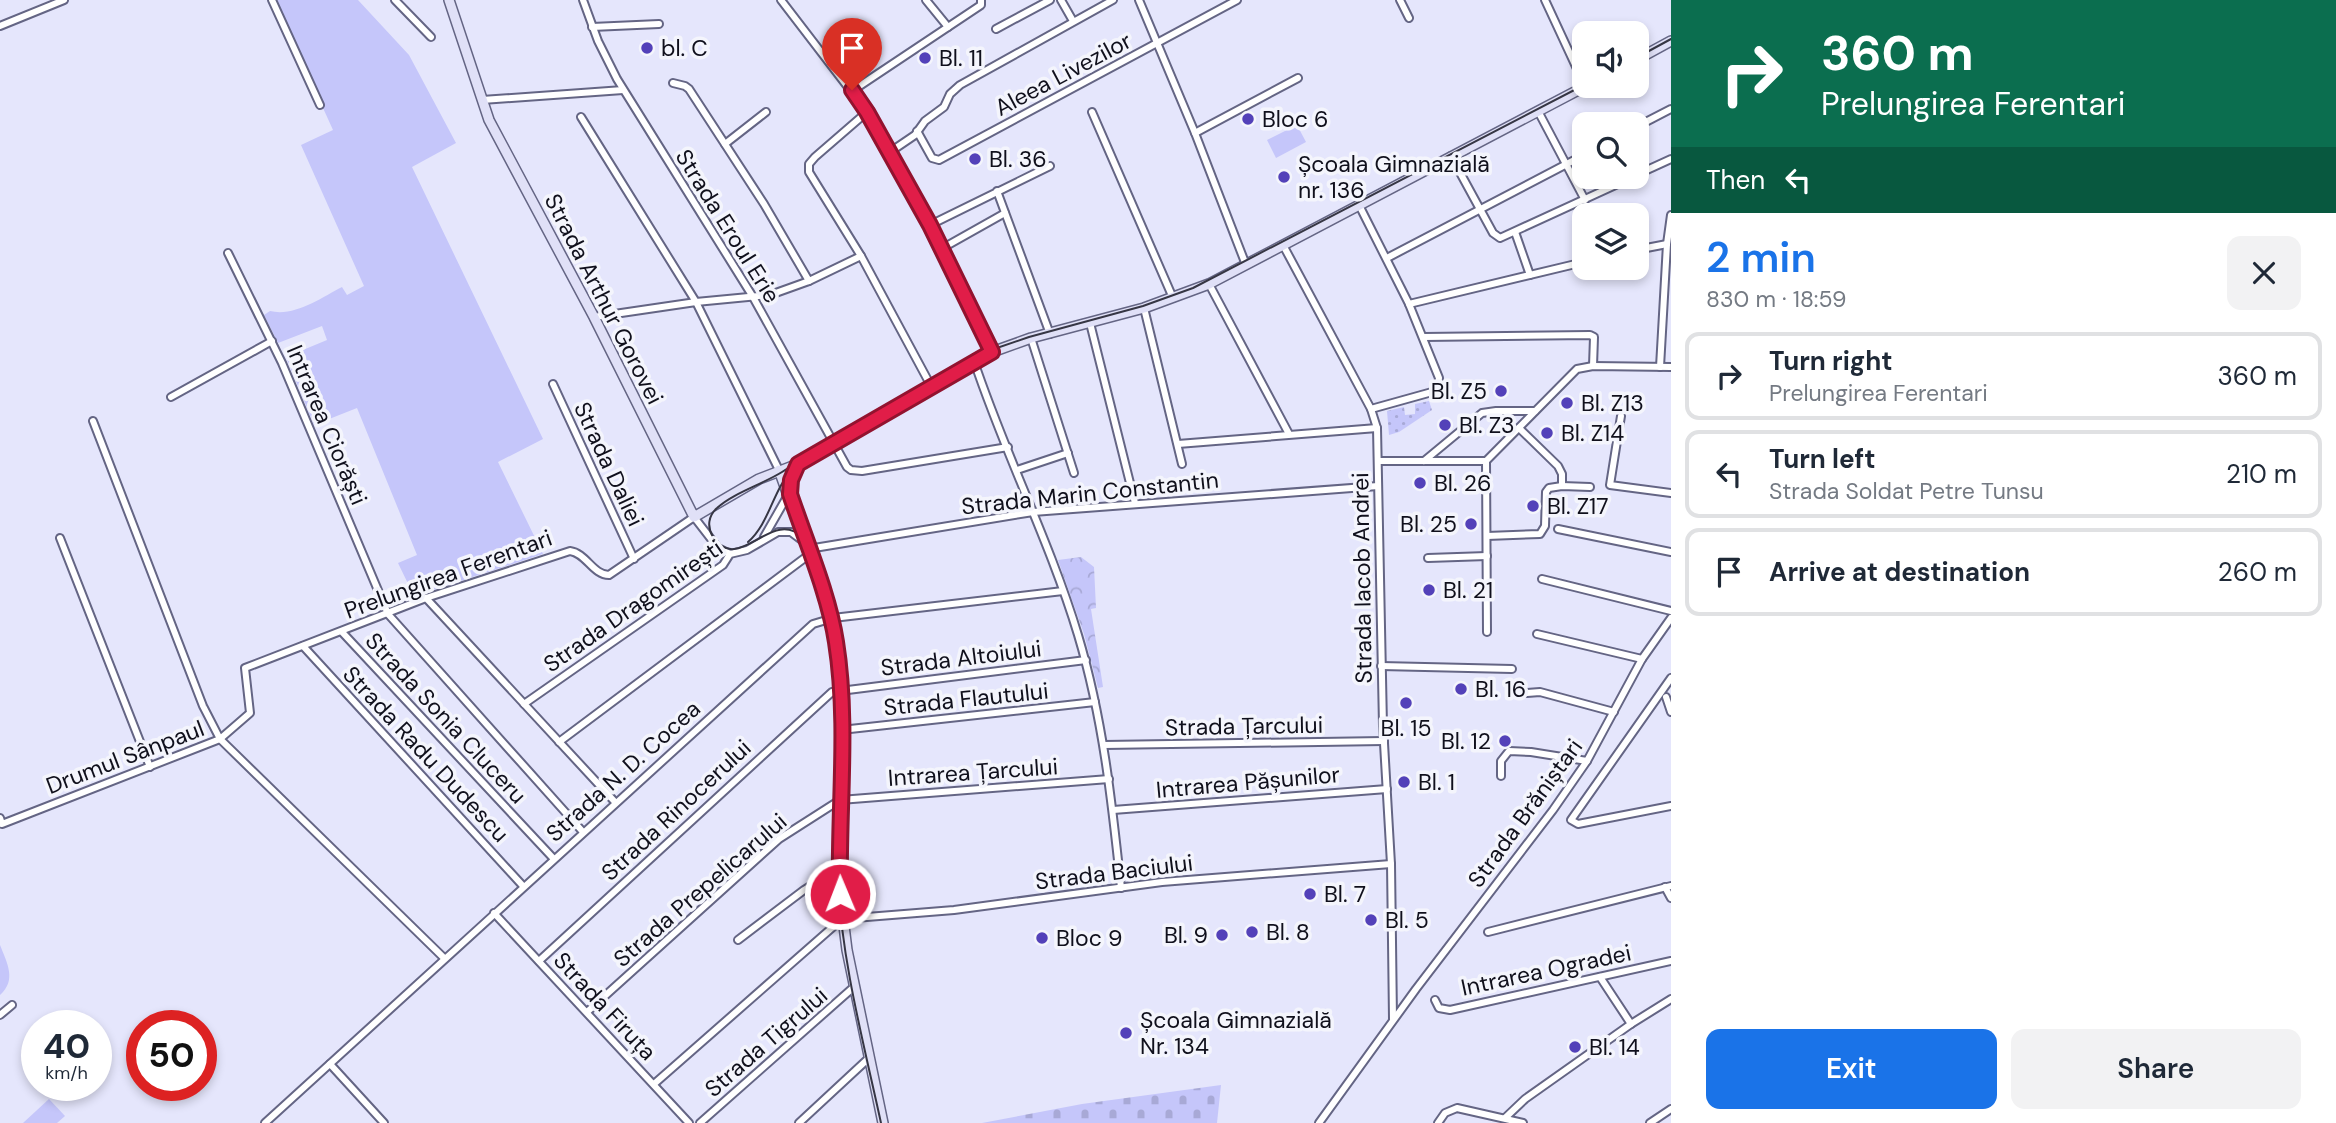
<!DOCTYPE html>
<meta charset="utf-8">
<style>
:root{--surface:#fff;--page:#f2f2f3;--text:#1f2937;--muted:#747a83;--line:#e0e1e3;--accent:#1a73e8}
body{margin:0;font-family:"DM Sans",sans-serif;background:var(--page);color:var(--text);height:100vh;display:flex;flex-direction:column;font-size:26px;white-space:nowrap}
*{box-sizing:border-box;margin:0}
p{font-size:23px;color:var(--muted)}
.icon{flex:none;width:38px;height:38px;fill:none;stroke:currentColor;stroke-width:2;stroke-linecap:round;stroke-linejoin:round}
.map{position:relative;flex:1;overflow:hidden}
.drawer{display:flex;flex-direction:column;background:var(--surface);width:665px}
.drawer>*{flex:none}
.guide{background:#0b6e4f;color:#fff;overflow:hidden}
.fabs{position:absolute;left:1572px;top:21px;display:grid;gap:14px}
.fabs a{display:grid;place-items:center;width:77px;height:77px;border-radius:14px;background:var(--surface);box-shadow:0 4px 10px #0003;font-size:35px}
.speed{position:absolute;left:21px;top:1010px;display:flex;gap:14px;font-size:35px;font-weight:700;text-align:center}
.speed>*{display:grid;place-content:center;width:91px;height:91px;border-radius:50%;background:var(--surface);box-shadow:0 4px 10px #0003;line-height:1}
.speed small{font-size:18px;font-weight:400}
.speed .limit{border:10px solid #d22;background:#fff;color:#111}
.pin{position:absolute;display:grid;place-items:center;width:60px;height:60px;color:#fff;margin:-72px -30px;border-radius:50% 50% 50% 0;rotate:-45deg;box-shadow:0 0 7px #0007}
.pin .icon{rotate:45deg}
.me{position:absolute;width:77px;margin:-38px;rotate:359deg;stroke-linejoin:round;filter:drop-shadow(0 0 5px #0008)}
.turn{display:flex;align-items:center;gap:24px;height:147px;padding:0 35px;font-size:32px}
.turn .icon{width:91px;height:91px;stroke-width:2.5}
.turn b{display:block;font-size:49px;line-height:60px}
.then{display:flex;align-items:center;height:66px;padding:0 35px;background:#0003;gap:14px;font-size:26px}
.round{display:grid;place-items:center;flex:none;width:74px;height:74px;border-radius:14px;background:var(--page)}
.head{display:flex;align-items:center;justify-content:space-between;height:119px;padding:0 35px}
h1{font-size:42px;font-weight:600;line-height:52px;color:var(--accent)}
.primary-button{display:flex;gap:14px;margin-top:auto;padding:14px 35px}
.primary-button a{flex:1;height:80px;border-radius:14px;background:var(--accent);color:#fff;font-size:28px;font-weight:600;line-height:80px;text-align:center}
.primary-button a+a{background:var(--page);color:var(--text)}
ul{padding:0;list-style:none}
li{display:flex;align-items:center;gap:21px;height:88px;margin:0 14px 10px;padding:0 21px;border:4px solid var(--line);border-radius:14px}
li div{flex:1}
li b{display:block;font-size:26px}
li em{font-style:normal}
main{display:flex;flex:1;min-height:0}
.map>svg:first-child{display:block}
.grass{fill:#c5c6fa}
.forest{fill:url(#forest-crowns)}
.cemetery{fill:url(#cemetery-stones)}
.park{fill:url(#park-dots)}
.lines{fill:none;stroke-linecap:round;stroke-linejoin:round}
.street-casing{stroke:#646584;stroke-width:10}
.secondary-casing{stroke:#646584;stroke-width:12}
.street{stroke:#fff;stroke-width:6}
.secondary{stroke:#e0e0f7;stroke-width:9}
.tram{stroke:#363644;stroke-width:2}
.route-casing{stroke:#92132f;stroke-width:18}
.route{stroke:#e11d48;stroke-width:12}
.poi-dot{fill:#5341b9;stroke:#f4f5fc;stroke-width:2.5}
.labels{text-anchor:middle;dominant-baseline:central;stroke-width:7;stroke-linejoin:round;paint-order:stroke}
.poi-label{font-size:23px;fill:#10101c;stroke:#f4f5fc;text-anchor:start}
.street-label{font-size:23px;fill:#10101c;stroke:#f4f5fc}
</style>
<main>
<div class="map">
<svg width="1671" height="1123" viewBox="0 0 1671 1123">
<defs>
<pattern id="forest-crowns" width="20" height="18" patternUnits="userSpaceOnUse" patternTransform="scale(1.75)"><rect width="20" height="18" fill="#c5c6fa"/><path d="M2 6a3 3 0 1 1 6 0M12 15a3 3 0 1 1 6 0" fill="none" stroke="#a8a9d6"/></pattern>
<pattern id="cemetery-stones" width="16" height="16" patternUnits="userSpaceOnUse" patternTransform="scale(1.75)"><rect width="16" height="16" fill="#c5c6fa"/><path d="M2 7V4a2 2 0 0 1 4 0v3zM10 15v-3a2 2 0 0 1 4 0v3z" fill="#a8a9d6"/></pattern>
<pattern id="park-dots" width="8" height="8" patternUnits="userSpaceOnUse" patternTransform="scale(1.75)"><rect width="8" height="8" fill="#c5c6fa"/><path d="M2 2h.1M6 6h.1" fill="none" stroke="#a8a9d6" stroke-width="1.8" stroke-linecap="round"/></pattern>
</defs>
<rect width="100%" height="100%" fill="#e5e6fc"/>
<g class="grass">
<path d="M274,0H358L409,55L456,143L412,167L543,439L498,462L543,554L414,596L398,563L417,555L357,408L314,425L286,357L327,340L322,326L278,343L264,315L270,311C294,317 321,298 342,287L347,295L364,286L301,145L333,130Z"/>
<polygon points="1297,125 1306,142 1276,158 1267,140"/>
<path d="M0,945C7,963 17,980 0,995Z"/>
<polygon points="49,1099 65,1116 57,1123 23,1123"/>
</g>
<polygon class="forest" points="1081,557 1094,567 1096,608 1091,609 1103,687 1098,688 1084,634 1058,560"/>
<polygon class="cemetery" points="1221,1085 1217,1123 982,1123 1082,1104"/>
<polygon class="park" points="1429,401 1432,410 1399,432 1389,435 1387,411 1404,407 1405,415 1415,414 1415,404"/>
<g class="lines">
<g class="street-casing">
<g id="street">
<polyline points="272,0 320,105"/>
<polyline points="395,0 431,37"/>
<polyline points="583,0 598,41 617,79 753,297 847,467 851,470 862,471 1008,447"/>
<polyline points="781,0 867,112 930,225 992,352"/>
<polyline points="926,0 948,27"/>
<polyline points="1061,0 1073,21"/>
<polyline points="1139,0 1195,133 1246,265"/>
<polyline points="1400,0 1409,18"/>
<polyline points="1545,0 1584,84"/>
<polyline points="0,26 64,0"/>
<polyline points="592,27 659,24"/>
<polyline points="996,29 1050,0"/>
<polyline points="673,83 685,86 689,89 764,204 809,281"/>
<polyline points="852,91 981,5 981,0"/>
<polyline points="482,100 623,90"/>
<polyline points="1538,111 1585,200"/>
<polyline points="867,112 815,157 809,164 809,172 861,256 931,386"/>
<polyline points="1092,112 1173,298"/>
<polyline points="581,117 696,302 779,470"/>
<polyline points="1636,127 1671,109"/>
<polyline points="917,131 932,158 939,160 1237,0"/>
<polyline points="1195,133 1298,78"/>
<polyline points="725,144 766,112"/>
<polyline points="890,152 915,135 925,121 944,107 950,94 960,85 1113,0"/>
<polyline points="1451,156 1493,233 1500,238 1633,177"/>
<polyline points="1636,175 1671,159"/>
<polyline points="997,191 1050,334"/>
<polyline points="1359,205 1409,304 1439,378 1438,387 1432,392 1371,409"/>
<polyline points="930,225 1050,166"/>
<polyline points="1515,232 1530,275"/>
<polyline points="1283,245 1371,409 1377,428 1383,726 1391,864 1393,1019"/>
<polyline points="941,249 1005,213"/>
<polyline points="1636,250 1667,244"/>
<polyline points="228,253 282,363 388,614 583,832"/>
<polyline points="1387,258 1584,155"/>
<polyline points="1209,284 1289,434"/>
<polyline points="1409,304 1584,262"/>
<polyline points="1144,308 1182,464"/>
<polyline points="594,317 696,302 770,295 809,281 861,256"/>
<polyline points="1090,323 1135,503"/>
<polyline points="1424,337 1590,335 1594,337 1593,366"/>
<polyline points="1031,338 1074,473"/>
<path d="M974,361C1005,454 1050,542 1078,635C1103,718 1112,803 1121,888"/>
<polyline points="1660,367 1667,244 1671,215"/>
<polyline points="553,384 634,559"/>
<polyline points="171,397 272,341"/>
<polyline points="1621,416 1610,485 1671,493"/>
<polyline points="93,421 203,706 220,739 444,958"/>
<polyline points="1519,428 1558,466 1562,474 1562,486"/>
<polyline points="1178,444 1377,428"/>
<polyline points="1378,461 1486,461"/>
<polyline points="1424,461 1482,413 1496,411 1535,411"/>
<polyline points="1017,470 1068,453"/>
<polyline points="1558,529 1671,552"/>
<polyline points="1487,536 1540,534 1545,526 1546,492 1549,488 1562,486 1590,487"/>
<polyline points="764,537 788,495"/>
<polyline points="60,538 150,767"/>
<polyline points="808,549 1033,512 1378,486"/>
<polyline points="1428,558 1487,556"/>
<polyline points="1542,579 1671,611"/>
<polyline points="426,598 615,802"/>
<polyline points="342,632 553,858"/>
<polyline points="1487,632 1486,461 1577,369 1593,366 1671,367"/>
<polyline points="1537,634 1642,659"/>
<polyline points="303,646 523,886"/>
<polyline points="1381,666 1512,669"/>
<polyline points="1671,678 1571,820 1578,824 1671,806"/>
<polyline points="1527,693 1540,692 1614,712"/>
<polyline points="1666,697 1671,712"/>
<polyline points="524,704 723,565 730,554 747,550 778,532 791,532 803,541"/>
<polyline points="841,730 1095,702"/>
<polyline points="559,742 810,554"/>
<polyline points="1104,745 1384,741"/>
<polyline points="1501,776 1501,761 1509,751 1531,752 1587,761"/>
<polyline points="1113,810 1387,789"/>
<path d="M0,818L2,824L220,739L250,713L245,668L426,598L570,551C586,553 593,575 609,575L694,517L718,548L730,554"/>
<polyline points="1665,887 1671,898"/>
<polyline points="494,913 689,1123"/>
<polyline points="1488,932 1671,886"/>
<polyline points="738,940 804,890 839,868"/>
<polyline points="539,961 832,692 1086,660"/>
<polyline points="1600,977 1631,1024"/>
<polyline points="1435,1000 1439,1008 1450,1010 1671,961"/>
<polyline points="587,1012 779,839 840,800 1109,779"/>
<polyline points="0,1015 12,1005"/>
<polyline points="330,1064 384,1123"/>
<polyline points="654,1084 842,919 954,910 1162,882 1391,864"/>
<polyline points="1505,1118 1525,1099 1631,1024 1671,999"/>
<polyline points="265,1123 813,624 833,618 1063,591"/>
<polyline points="700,1123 855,986"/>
<polyline points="799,1123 869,1058"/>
<polyline points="1319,1123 1416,989 1553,810 1587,761 1642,659 1671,618"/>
<polyline points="1438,1123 1445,1113 1457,1108 1523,1123"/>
<polyline points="1650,1123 1671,1109"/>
</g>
</g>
<g class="secondary-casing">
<g id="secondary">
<polyline points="449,0 489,120 594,317 694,517 759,479 798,464 992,352 1031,338 1144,308 1209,284 1586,86"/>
<polyline points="1636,60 1671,41"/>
<polyline points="779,470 830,613 836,641 841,690 840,894 847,950 883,1123"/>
<polyline points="790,492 791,480 798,464"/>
</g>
</g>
<use href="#street" class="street"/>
<use href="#secondary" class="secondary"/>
<g class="tram">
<polyline points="1636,58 1671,39"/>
<polyline points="790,472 788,485 808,542"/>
<path d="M748,542C770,523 773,488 794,468"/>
<path d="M881,1123C864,1044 842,963 838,882V673L832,634L803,538C772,506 739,576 713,537C707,527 708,516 717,508C733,493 763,484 782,472C851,430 919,386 991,350L1029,337L1143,306L1193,288L1584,85"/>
</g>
</g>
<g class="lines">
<g class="route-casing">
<path id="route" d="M840,894C838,811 849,724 836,642C829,595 805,539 790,494L791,480L798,464L992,352L930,225L867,112L852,90"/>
</g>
<use href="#route" class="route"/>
</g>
<g class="poi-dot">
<circle cx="647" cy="48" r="7"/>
<circle cx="925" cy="58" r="7"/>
<circle cx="1248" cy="119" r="7"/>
<circle cx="975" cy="159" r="7"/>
<circle cx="1284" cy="177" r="7"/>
<circle cx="1501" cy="391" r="7"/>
<circle cx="1567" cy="403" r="7"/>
<circle cx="1445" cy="425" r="7"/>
<circle cx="1547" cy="433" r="7"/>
<circle cx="1420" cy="483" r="7"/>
<circle cx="1533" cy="506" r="7"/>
<circle cx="1471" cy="524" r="7"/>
<circle cx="1429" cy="590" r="7"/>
<circle cx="1461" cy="689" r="7"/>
<circle cx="1406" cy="703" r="7"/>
<circle cx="1505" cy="741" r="7"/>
<circle cx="1404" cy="782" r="7"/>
<circle cx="1310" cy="894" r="7"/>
<circle cx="1371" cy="920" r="7"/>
<circle cx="1252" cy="932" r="7"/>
<circle cx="1222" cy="935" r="7"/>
<circle cx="1042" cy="938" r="7"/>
<circle cx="1126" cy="1033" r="7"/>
<circle cx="1575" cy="1047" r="7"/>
</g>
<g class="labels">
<g class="poi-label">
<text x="661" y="48">bl. C</text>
<text x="939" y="58">Bl. 11</text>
<text x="1262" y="119">Bloc 6</text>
<text x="989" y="159">Bl. 36</text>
<text x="1298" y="164">Școala Gimnazială<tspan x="1298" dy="26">nr. 136</tspan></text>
<text x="1487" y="391" text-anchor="end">Bl. Z5</text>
<text x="1581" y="403">Bl. Z13</text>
<text x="1459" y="425">Bl. Z3</text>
<text x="1561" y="433">Bl. Z14</text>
<text x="1434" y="483">Bl. 26</text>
<text x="1547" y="506">Bl. Z17</text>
<text x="1457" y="524" text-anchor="end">Bl. 25</text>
<text x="1443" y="590">Bl. 21</text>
<text x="1475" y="689">Bl. 16</text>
<text x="1406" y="728" text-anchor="middle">Bl. 15</text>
<text x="1491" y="741" text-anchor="end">Bl. 12</text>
<text x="1418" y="782">Bl. 1</text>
<text x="1324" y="894">Bl. 7</text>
<text x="1385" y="920">Bl. 5</text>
<text x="1266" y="932">Bl. 8</text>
<text x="1208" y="935" text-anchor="end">Bl. 9</text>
<text x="1056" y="938">Bloc 9</text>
<text x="1140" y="1020">Școala Gimnazială<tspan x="1140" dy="26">Nr. 134</tspan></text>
<text x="1589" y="1047">Bl. 14</text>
</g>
<g class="street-label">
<text transform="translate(1063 74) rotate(-28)">Aleea Livezilor</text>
<text transform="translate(728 226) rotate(58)">Strada Eroul Erie</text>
<text transform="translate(604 299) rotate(63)">Strada Arthur Gorovei</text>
<text transform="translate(327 425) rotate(67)">Intrarea Ciorăști</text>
<text transform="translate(609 464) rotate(65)">Strada Daliei</text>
<text transform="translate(1090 493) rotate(-6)">Strada Marin Constantin</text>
<text transform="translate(448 574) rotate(-20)">Prelungirea Ferentari</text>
<text transform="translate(1362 578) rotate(-91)">Strada Iacob Andrei</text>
<text transform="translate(633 606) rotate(-35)">Strada Dragomirești</text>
<text transform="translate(961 658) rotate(-7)">Strada Altoiului</text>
<text transform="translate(966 699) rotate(-6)">Strada Flautului</text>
<text transform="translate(446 718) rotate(47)">Strada Sonia Cluceru</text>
<text transform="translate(1244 726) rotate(-1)">Strada Țarcului</text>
<text transform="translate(426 754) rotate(47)">Strada Radu Dudescu</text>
<text transform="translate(125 757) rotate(-21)">Drumul Sânpaul</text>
<text transform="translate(623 771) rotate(-42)">Strada N. D. Cocea</text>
<text transform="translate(973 772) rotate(-4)">Intrarea Țarcului</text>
<text transform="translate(1248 782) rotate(-5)">Intrarea Pășunilor</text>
<text transform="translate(676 810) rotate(-43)">Strada Rinocerului</text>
<text transform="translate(1525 813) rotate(-54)">Strada Brăniștari</text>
<text transform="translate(1114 872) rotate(-7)">Strada Baciului</text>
<text transform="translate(700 890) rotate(-41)">Strada Prepelicarului</text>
<text transform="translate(1546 970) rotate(-12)">Intrarea Ogradei</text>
<text transform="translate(605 1006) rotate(47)">Strada Firuța</text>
<text transform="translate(766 1042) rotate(-41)">Strada Tigrului</text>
</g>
</g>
</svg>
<div class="fabs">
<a><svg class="icon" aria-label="sound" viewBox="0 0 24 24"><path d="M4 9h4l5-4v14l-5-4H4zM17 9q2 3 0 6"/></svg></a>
<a><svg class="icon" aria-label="search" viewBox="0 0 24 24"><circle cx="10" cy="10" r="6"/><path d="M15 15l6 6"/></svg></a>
<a><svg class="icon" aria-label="layers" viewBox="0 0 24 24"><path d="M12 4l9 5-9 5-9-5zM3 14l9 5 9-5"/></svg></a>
</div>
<div class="speed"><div>40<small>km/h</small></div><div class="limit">50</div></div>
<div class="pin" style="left:852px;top:90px;background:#d93025"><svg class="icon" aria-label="arrive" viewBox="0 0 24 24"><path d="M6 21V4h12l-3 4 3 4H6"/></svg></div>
<svg class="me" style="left:840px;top:894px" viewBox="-20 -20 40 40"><circle r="17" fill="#e11d48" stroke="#fff" stroke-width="3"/><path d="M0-11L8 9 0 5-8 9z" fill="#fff"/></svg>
</div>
<section class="drawer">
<div class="guide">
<div class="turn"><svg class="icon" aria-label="right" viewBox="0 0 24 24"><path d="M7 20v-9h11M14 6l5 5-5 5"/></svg><div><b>360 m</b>Prelungirea Ferentari</div></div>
<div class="then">Then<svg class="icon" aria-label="left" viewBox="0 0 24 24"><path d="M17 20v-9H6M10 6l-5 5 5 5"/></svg></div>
</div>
<div class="head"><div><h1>2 min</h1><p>830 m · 18:59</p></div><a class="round"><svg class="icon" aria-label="close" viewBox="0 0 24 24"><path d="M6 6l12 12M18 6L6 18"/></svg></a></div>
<ul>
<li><svg class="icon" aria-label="right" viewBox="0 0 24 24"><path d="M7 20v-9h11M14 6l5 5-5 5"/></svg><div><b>Turn right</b><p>Prelungirea Ferentari</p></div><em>360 m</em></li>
<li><svg class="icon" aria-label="left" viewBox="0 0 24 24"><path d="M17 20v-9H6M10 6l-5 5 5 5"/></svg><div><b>Turn left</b><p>Strada Soldat Petre Tunsu</p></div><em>210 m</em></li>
<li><svg class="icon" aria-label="arrive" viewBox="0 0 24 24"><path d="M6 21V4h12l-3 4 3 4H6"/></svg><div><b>Arrive at destination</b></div><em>260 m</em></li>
</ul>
<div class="primary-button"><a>Exit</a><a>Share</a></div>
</section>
</main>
